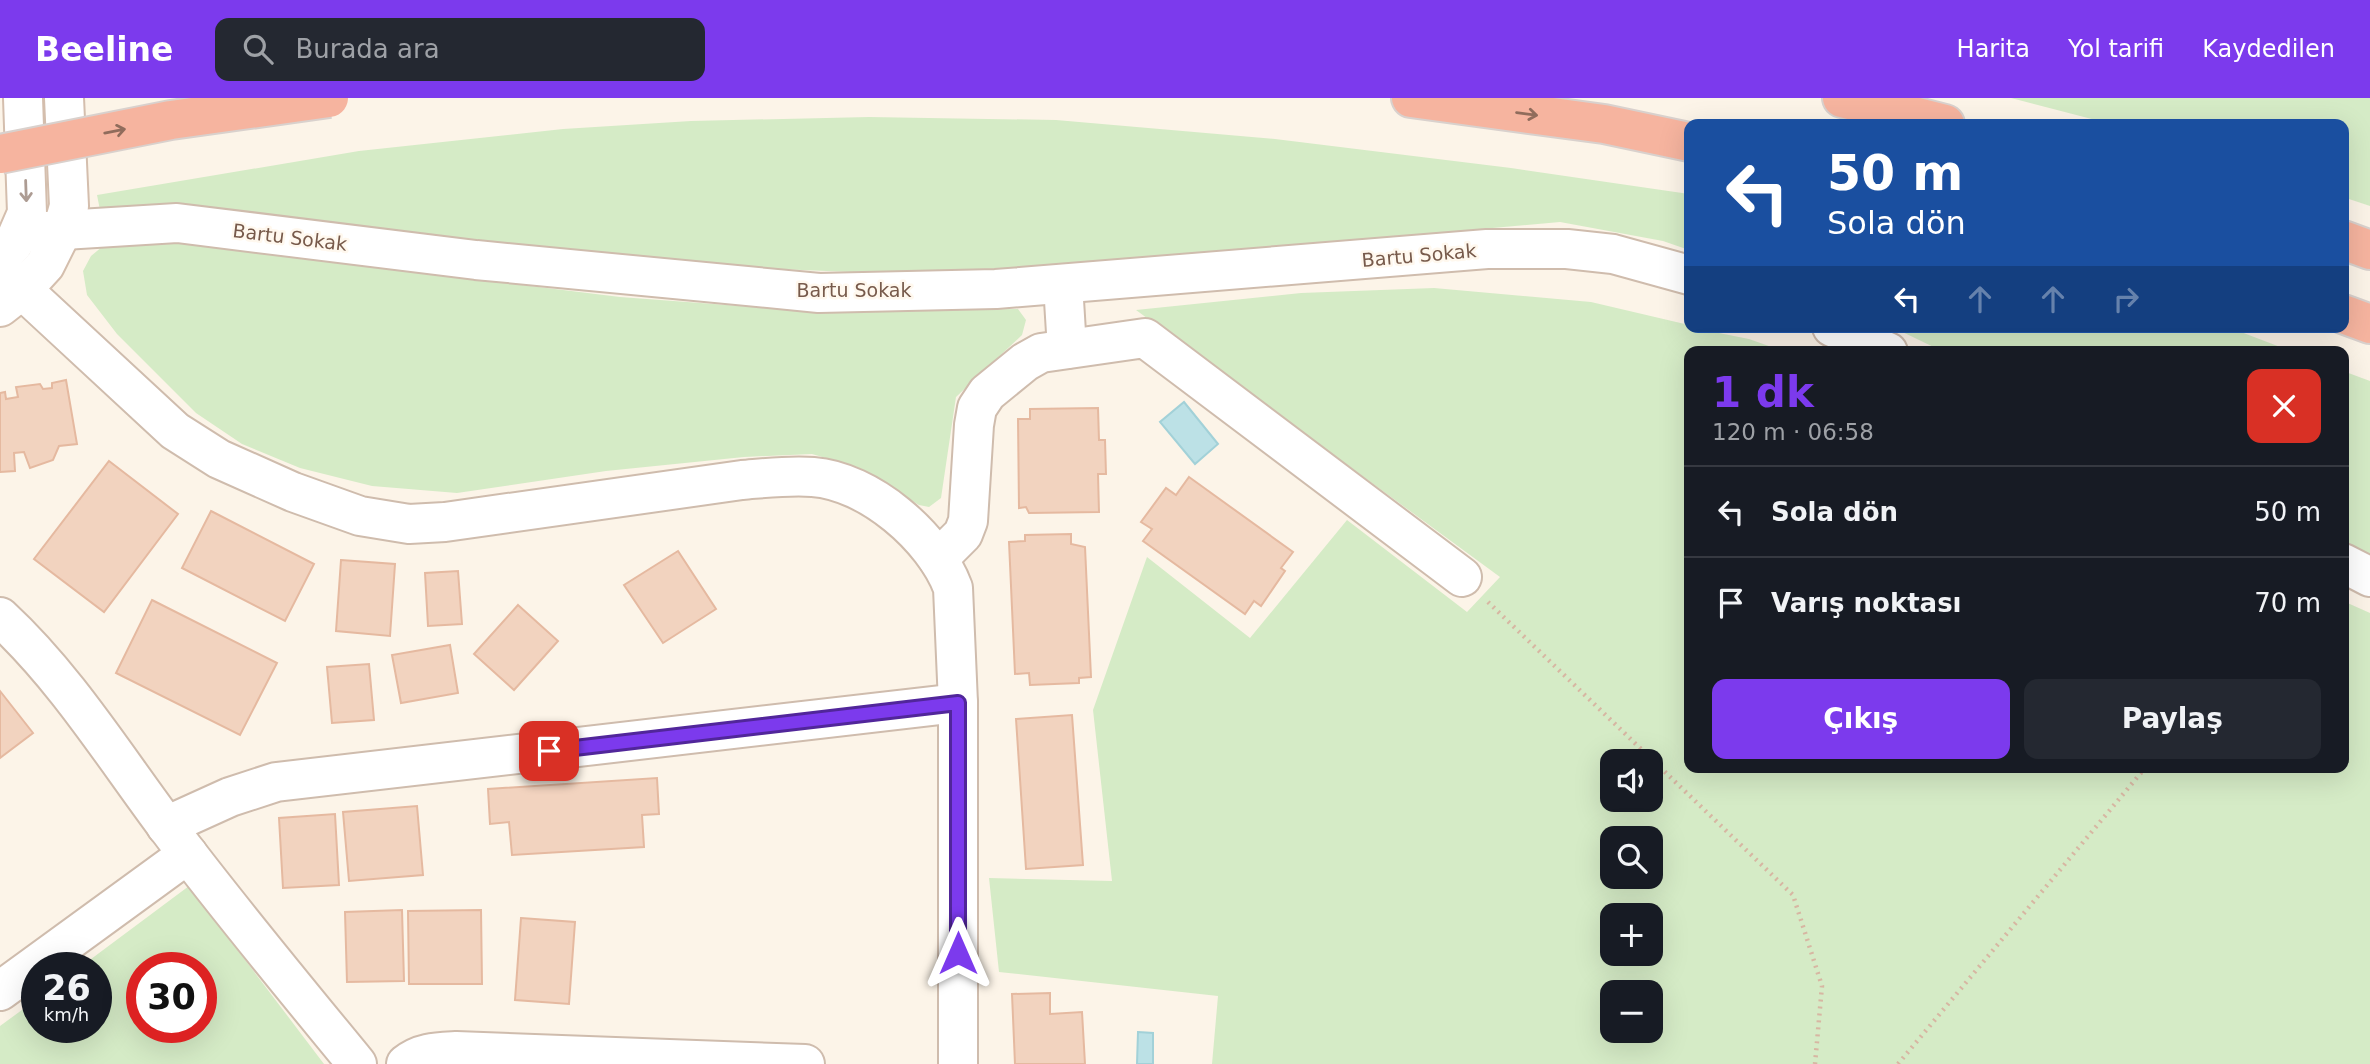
<!DOCTYPE html>
<html lang="tr">
<meta charset="utf-8">
<style>
:root{--surface:#171b24;--page:#242831;--text:#f1f3f6;--muted:#9ea1a6;--line:#363941;--accent:#7c3aed}
body{margin:0;font-family:"DejaVu Sans",sans-serif;background:var(--page);color:var(--text);height:100vh;display:flex;flex-direction:column;font-size:26px;white-space:nowrap}
*{box-sizing:border-box;margin:0}
p{font-size:23px;color:var(--muted)}
.icon{flex:none;width:38px;height:38px;fill:none;stroke:currentColor;stroke-width:2;stroke-linecap:round;stroke-linejoin:round}
.map{position:relative;flex:1;overflow:hidden}
.panel{position:absolute;left:1684px;top:248px;width:665px;height:427px;display:flex;flex-direction:column;background:var(--surface);border-radius:14px;box-shadow:0 7px 28px #0002}
.panel>*{flex:none}
.guide{position:absolute;left:1684px;top:21px;width:665px;height:214px;border-radius:14px;box-shadow:0 7px 28px #0002;background:#1a4fa0;color:#fff;overflow:hidden}
.controls{position:absolute;left:1600px;top:651px;display:grid;gap:14px}
.controls a{display:grid;place-items:center;width:63px;height:63px;border-radius:14px;background:var(--surface);box-shadow:0 7px 28px #0002;font-size:35px}
.speed{position:absolute;left:21px;top:854px;display:flex;gap:14px;font-size:35px;font-weight:700;text-align:center}
.speed>*{display:grid;place-content:center;width:91px;height:91px;border-radius:50%;background:var(--surface);box-shadow:0 7px 28px #0002;line-height:1}
.speed small{font-size:18px;font-weight:400}
.speed .limit{border:10px solid #d22;background:#fff;color:#111}
.pin{position:absolute;display:grid;place-items:center;width:60px;height:60px;color:#fff;margin:-30px;border-radius:14px;box-shadow:0 4px 10px #0006}
.me{position:absolute;width:77px;margin:-38px;rotate:0deg;stroke-linejoin:round;filter:drop-shadow(0 0 5px #0008)}
.turn{display:flex;align-items:center;gap:24px;height:147px;padding:0 28px;font-size:32px}
.turn .icon{width:91px;height:91px;stroke-width:2.5}
.turn b{display:block;font-size:49px;line-height:60px}
.lanes{display:flex;align-items:center;height:66px;padding:0 28px;background:#0003;justify-content:center;gap:35px;direction:ltr}
.lanes .off{opacity:.35}
.round{display:grid;place-items:center;flex:none;width:74px;height:74px;border-radius:14px;background:var(--page)}
.overview{display:flex;align-items:center;justify-content:space-between;height:119px;padding:0 28px}
h1{font-size:42px;font-weight:700;line-height:52px;color:var(--accent)}
.primary-button{display:flex;gap:14px;margin-top:auto;padding:14px 28px}
.primary-button a{flex:1;height:80px;border-radius:14px;background:var(--accent);color:#fff;font-size:28px;font-weight:700;line-height:80px;text-align:center}
.primary-button a+a{background:var(--page);color:var(--text)}
ul{padding:0;list-style:none}
li{display:flex;align-items:center;gap:21px;height:91px;padding:0 28px;border-top:2px solid var(--line)}
li div{flex:1}
li b{display:block;font-size:26px}
li em{font-style:normal}
header{display:flex;align-items:center;gap:42px;box-sizing:border-box;height:98px;padding:0 35px;background:var(--accent);color:#fff}
header strong{font-size:33px}
nav{display:flex;gap:38px;margin-inline-start:auto;font-size:24px}
.search{width:490px;height:63px;background:var(--page);display:flex;align-items:center;gap:18px;box-sizing:border-box;padding:0 24px;border-radius:14px;color:var(--muted);font-size:26px}
.map>svg:first-child{display:block}
.green{fill:#d5ebc6;fill-rule:evenodd}
.water{fill:#bce1e6;stroke:#a2d1d8;stroke-width:2}
.building{fill:#f2d3bf;stroke:#e5b9a0;stroke-width:2}
.lines{fill:none;stroke-linecap:round;stroke-linejoin:round}
.minor-casing{stroke:#cfbcad;stroke-width:42}
.secondary-casing{stroke:#d4bead;stroke-width:42}
.motorway-casing{stroke:#d9d1cd;stroke-width:42}
.path{stroke:#d7b6a2;stroke-width:4.5;stroke-dasharray:2 5;stroke-linecap:butt}
.minor{stroke:#fff;stroke-width:38}
.secondary{stroke:#fff;stroke-width:38}
.motorway{stroke:#f6b49f;stroke-width:38}
.motorway-bridge-casing{stroke:#d9d1cd;stroke-width:42;stroke-linecap:butt}
.motorway-bridge{stroke:#f6b49f;stroke-width:38}
.oneway{stroke:#906c5c}
.oneway2{stroke:#ad9c93}
.route-casing{stroke:#51269a;stroke-width:18}
.route{stroke:#7c3aed;stroke-width:12}
.labels{text-anchor:middle;dominant-baseline:central;stroke-width:5;stroke-linejoin:round;paint-order:stroke}
.street-label{font-size:19px;fill:#775a4b;stroke:#fff8ee}
</style>
<header>
<strong>Beeline</strong>
<div class="search"><svg class="icon" aria-label="search" viewBox="0 0 24 24"><circle cx="10" cy="10" r="6"/><path d="M15 15l6 6"/></svg>Burada ara</div>
<nav><a>Harita</a><a>Yol tarifi</a><a>Kaydedilen</a></nav>
</header>
<div class="map">
<svg width="2370" height="966" viewBox="0 0 2370 966">
<rect width="100%" height="100%" fill="#fcf4e8"/>
<g class="green">
<polygon points="2011,0 2370,0 2370,108 2343,99 2343,26 2111,26"/>
<polygon points="869,19 1056,22 1275,41 1511,70 1689,96 1689,152 1663,143 1560,124 1069,168 923,177 778,171 647,162 224,112 100,112 97,97 359,53 563,31 691,23"/>
<polygon points="136,142 206,148 620,199 807,213 1018,211 1026,222 1022,237 956,299 941,400 929,409 919,407 857,369 812,356 744,359 606,373 457,395 372,388 300,370 242,346 196,315 117,236 87,197 83,173 91,158 103,148"/>
<path d="M1434,190L1591,204L1689,227V229L1749,241L1786,254H1689V670H2343V503L2370,515V966H1212L1218,898L999,874L989,780L1112,783L1093,612L1147,459L1250,540L1347,422L1467,514L1500,479L1136,212L1301,195ZM1612,663H1650V702H1612ZM1612,740H1650V779H1612ZM1612,817H1650V856H1612ZM1612,894H1650V933H1612Z"/>
<polygon points="1892,229 2228,229 2293,254 1944,254"/>
<polygon points="2343,273 2370,283 2370,456 2343,443"/>
<path d="M189,788L324,966H0V928L37,901V929H96V870H79ZM142,870H201V929H142Z"/>
</g>
<g class="water">
<polygon points="1184,304 1218,346 1195,366 1160,324"/>
<polygon points="1138,934 1153,935 1153,966 1137,966"/>
</g>
<g class="building">
<polygon points="66,282 77,346 59,348 53,362 30,370 24,354 14,355 15,373 0,374 0,295 5,294 6,301 18,299 16,289 40,286 43,291 52,290 52,285"/>
<polygon points="1098,310 1099,342 1105,342 1106,376 1098,376 1099,414 1029,415 1026,409 1019,410 1018,321 1030,321 1030,311"/>
<polygon points="109,363 178,416 104,514 34,461"/>
<polygon points="1189,379 1293,454 1281,470 1285,473 1261,508 1254,503 1245,516 1143,443 1152,431 1141,424 1166,390 1176,397"/>
<polygon points="211,413 314,466 285,523 182,470"/>
<polygon points="1071,436 1071,446 1085,449 1091,579 1079,580 1079,585 1030,587 1029,575 1015,576 1009,444 1025,443 1025,437"/>
<polygon points="678,453 716,511 663,545 624,487"/>
<polygon points="341,462 395,466 390,538 336,533"/>
<polygon points="458,473 462,526 428,528 425,475"/>
<polygon points="152,502 277,565 240,637 116,575"/>
<polygon points="518,507 558,543 514,592 474,556"/>
<polygon points="450,547 458,595 401,605 392,557"/>
<polygon points="369,566 374,622 332,625 327,569"/>
<polygon points="0,593 33,635 0,660"/>
<polygon points="1072,617 1083,767 1026,771 1016,621"/>
<polygon points="657,680 659,716 642,717 644,749 512,757 509,724 490,726 488,691"/>
<polygon points="417,708 423,777 349,783 343,714"/>
<polygon points="335,716 339,787 283,790 279,720"/>
<polygon points="402,812 404,883 347,884 345,814"/>
<polygon points="481,812 482,886 409,886 408,813"/>
<polygon points="521,820 575,824 569,906 515,902"/>
<polygon points="1050,895 1050,916 1082,914 1085,966 1015,966 1012,896"/>
</g>
<g class="lines">
<g class="minor-casing">
<g id="minor">
<polyline points="31,134 177,125 476,162 819,195 996,191 1487,151 1567,151 1613,156 1689,177"/>
<path d="M0,171L175,333L219,361L293,394L360,418L409,426L445,424L742,382C766,380 790,377 813,379C869,383 934,439 953,490L958,605V966"/>
<polyline points="1063,186 1067,251"/>
<polyline points="1832,229 1888,254"/>
<polyline points="938,461 963,436 968,423 974,327 977,310 987,295 1025,264 1041,255 1145,240 1462,479"/>
<polyline points="2343,465 2370,479"/>
<path d="M0,519C66,580 114,658 168,730C228,810 293,888 357,966"/>
<polyline points="166,728 230,699 276,684 958,605"/>
<polyline points="0,893 188,756"/>
<path d="M406,966C421,954 437,954 456,953L805,966"/>
</g>
</g>
<g class="secondary-casing">
<g id="secondary">
<polyline points="0,161 14,145 27,115 23,0"/>
<polyline points="0,209 23,191 45,167 62,133 69,108 64,0"/>
</g>
</g>
<g class="motorway-casing">
<g id="motorway">
<polyline points="1411,0 1604,26 1689,44"/>
<polyline points="1842,0 1945,26"/>
<polyline points="2343,142 2370,152"/>
<polyline points="2343,216 2370,226"/>
</g>
</g>
<g class="path">
<polyline points="1488,504 1793,797 1822,888 1815,966"/>
<polyline points="1898,966 2145,670"/>
</g>
<use href="#minor" class="minor"/>
<use href="#secondary" class="secondary"/>
<use href="#motorway" class="motorway"/>
<g class="motorway-bridge-casing">
<polyline id="motorway-bridge" points="0,56 171,22 329,0"/>
</g>
<use href="#motorway-bridge" class="motorway-bridge"/>
</g>
<defs><path id="oneway-shaft" d="M-6 0H5M1.5-3L5.5 0L1.5 3" fill="none" stroke-width="1.6" stroke-linecap="round" stroke-linejoin="round" transform="scale(1.75)"/></defs>
<g class="oneway">
<use href="#oneway-shaft" transform="translate(1527 16) rotate(8)"/>
<use href="#oneway-shaft" transform="translate(115 33) rotate(-11)"/>
</g>
<use class="oneway2" href="#oneway-shaft" transform="translate(26 93) rotate(88)"/>
<g class="lines">
<g class="route-casing">
<polyline id="route" points="549,653 958,605 958,855"/>
</g>
<use href="#route" class="route"/>
</g>
<g class="labels">
<g class="street-label">
<text transform="translate(290 139) rotate(7)">Bartu Sokak</text>
<text transform="translate(1419 157) rotate(-5)">Bartu Sokak</text>
<text x="854" y="192">Bartu Sokak</text>
</g>
</g>
</svg>
<div class="controls">
<a><svg class="icon" aria-label="sound" viewBox="0 0 24 24"><path d="M4 9h4l5-4v14l-5-4H4zM17 9q2 3 0 6"/></svg></a>
<a><svg class="icon" aria-label="search" viewBox="0 0 24 24"><circle cx="10" cy="10" r="6"/><path d="M15 15l6 6"/></svg></a>
<a>+</a>
<a>−</a>
</div>
<div class="speed"><div>26<small>km/h</small></div><div class="limit">30</div></div>
<div class="pin" style="left:549px;top:653px;background:#d93025"><svg class="icon" aria-label="arrive" viewBox="0 0 24 24"><path d="M6 21V4h12l-3 4 3 4H6"/></svg></div>
<svg class="me" style="left:958px;top:855px" viewBox="-20 -20 40 40"><path d="M0-17L14 15 0 8-14 15z" fill="#7c3aed" stroke="#fff" stroke-width="4"/></svg>
<div class="guide">
<div class="turn"><svg class="icon" aria-label="left" viewBox="0 0 24 24"><path d="M17 20v-9H6M10 6l-5 5 5 5"/></svg><div><b>50 m</b>Sola dön</div></div>
<div class="lanes"><svg class="icon" aria-label="left" viewBox="0 0 24 24"><path d="M17 20v-9H6M10 6l-5 5 5 5"/></svg><svg class="icon off" aria-label="ahead" viewBox="0 0 24 24"><path d="M12 20V5M6 11l6-6 6 6"/></svg><svg class="icon off" aria-label="ahead" viewBox="0 0 24 24"><path d="M12 20V5M6 11l6-6 6 6"/></svg><svg class="icon off" aria-label="right" viewBox="0 0 24 24"><path d="M7 20v-9h11M14 6l5 5-5 5"/></svg></div>
</div>
<section class="panel">
<div class="overview"><div><h1>1 dk</h1><p>120 m · 06:58</p></div><a class="round" style="background:#d93025;color:#fff"><svg class="icon" aria-label="close" viewBox="0 0 24 24"><path d="M6 6l12 12M18 6L6 18"/></svg></a></div>
<ul>
<li><svg class="icon" aria-label="left" viewBox="0 0 24 24"><path d="M17 20v-9H6M10 6l-5 5 5 5"/></svg><div><b>Sola dön</b></div><em>50 m</em></li>
<li><svg class="icon" aria-label="arrive" viewBox="0 0 24 24"><path d="M6 21V4h12l-3 4 3 4H6"/></svg><div><b>Varış noktası</b></div><em>70 m</em></li>
</ul>
<div class="primary-button"><a>Çıkış</a><a>Paylaş</a></div>
</section>
</div>
